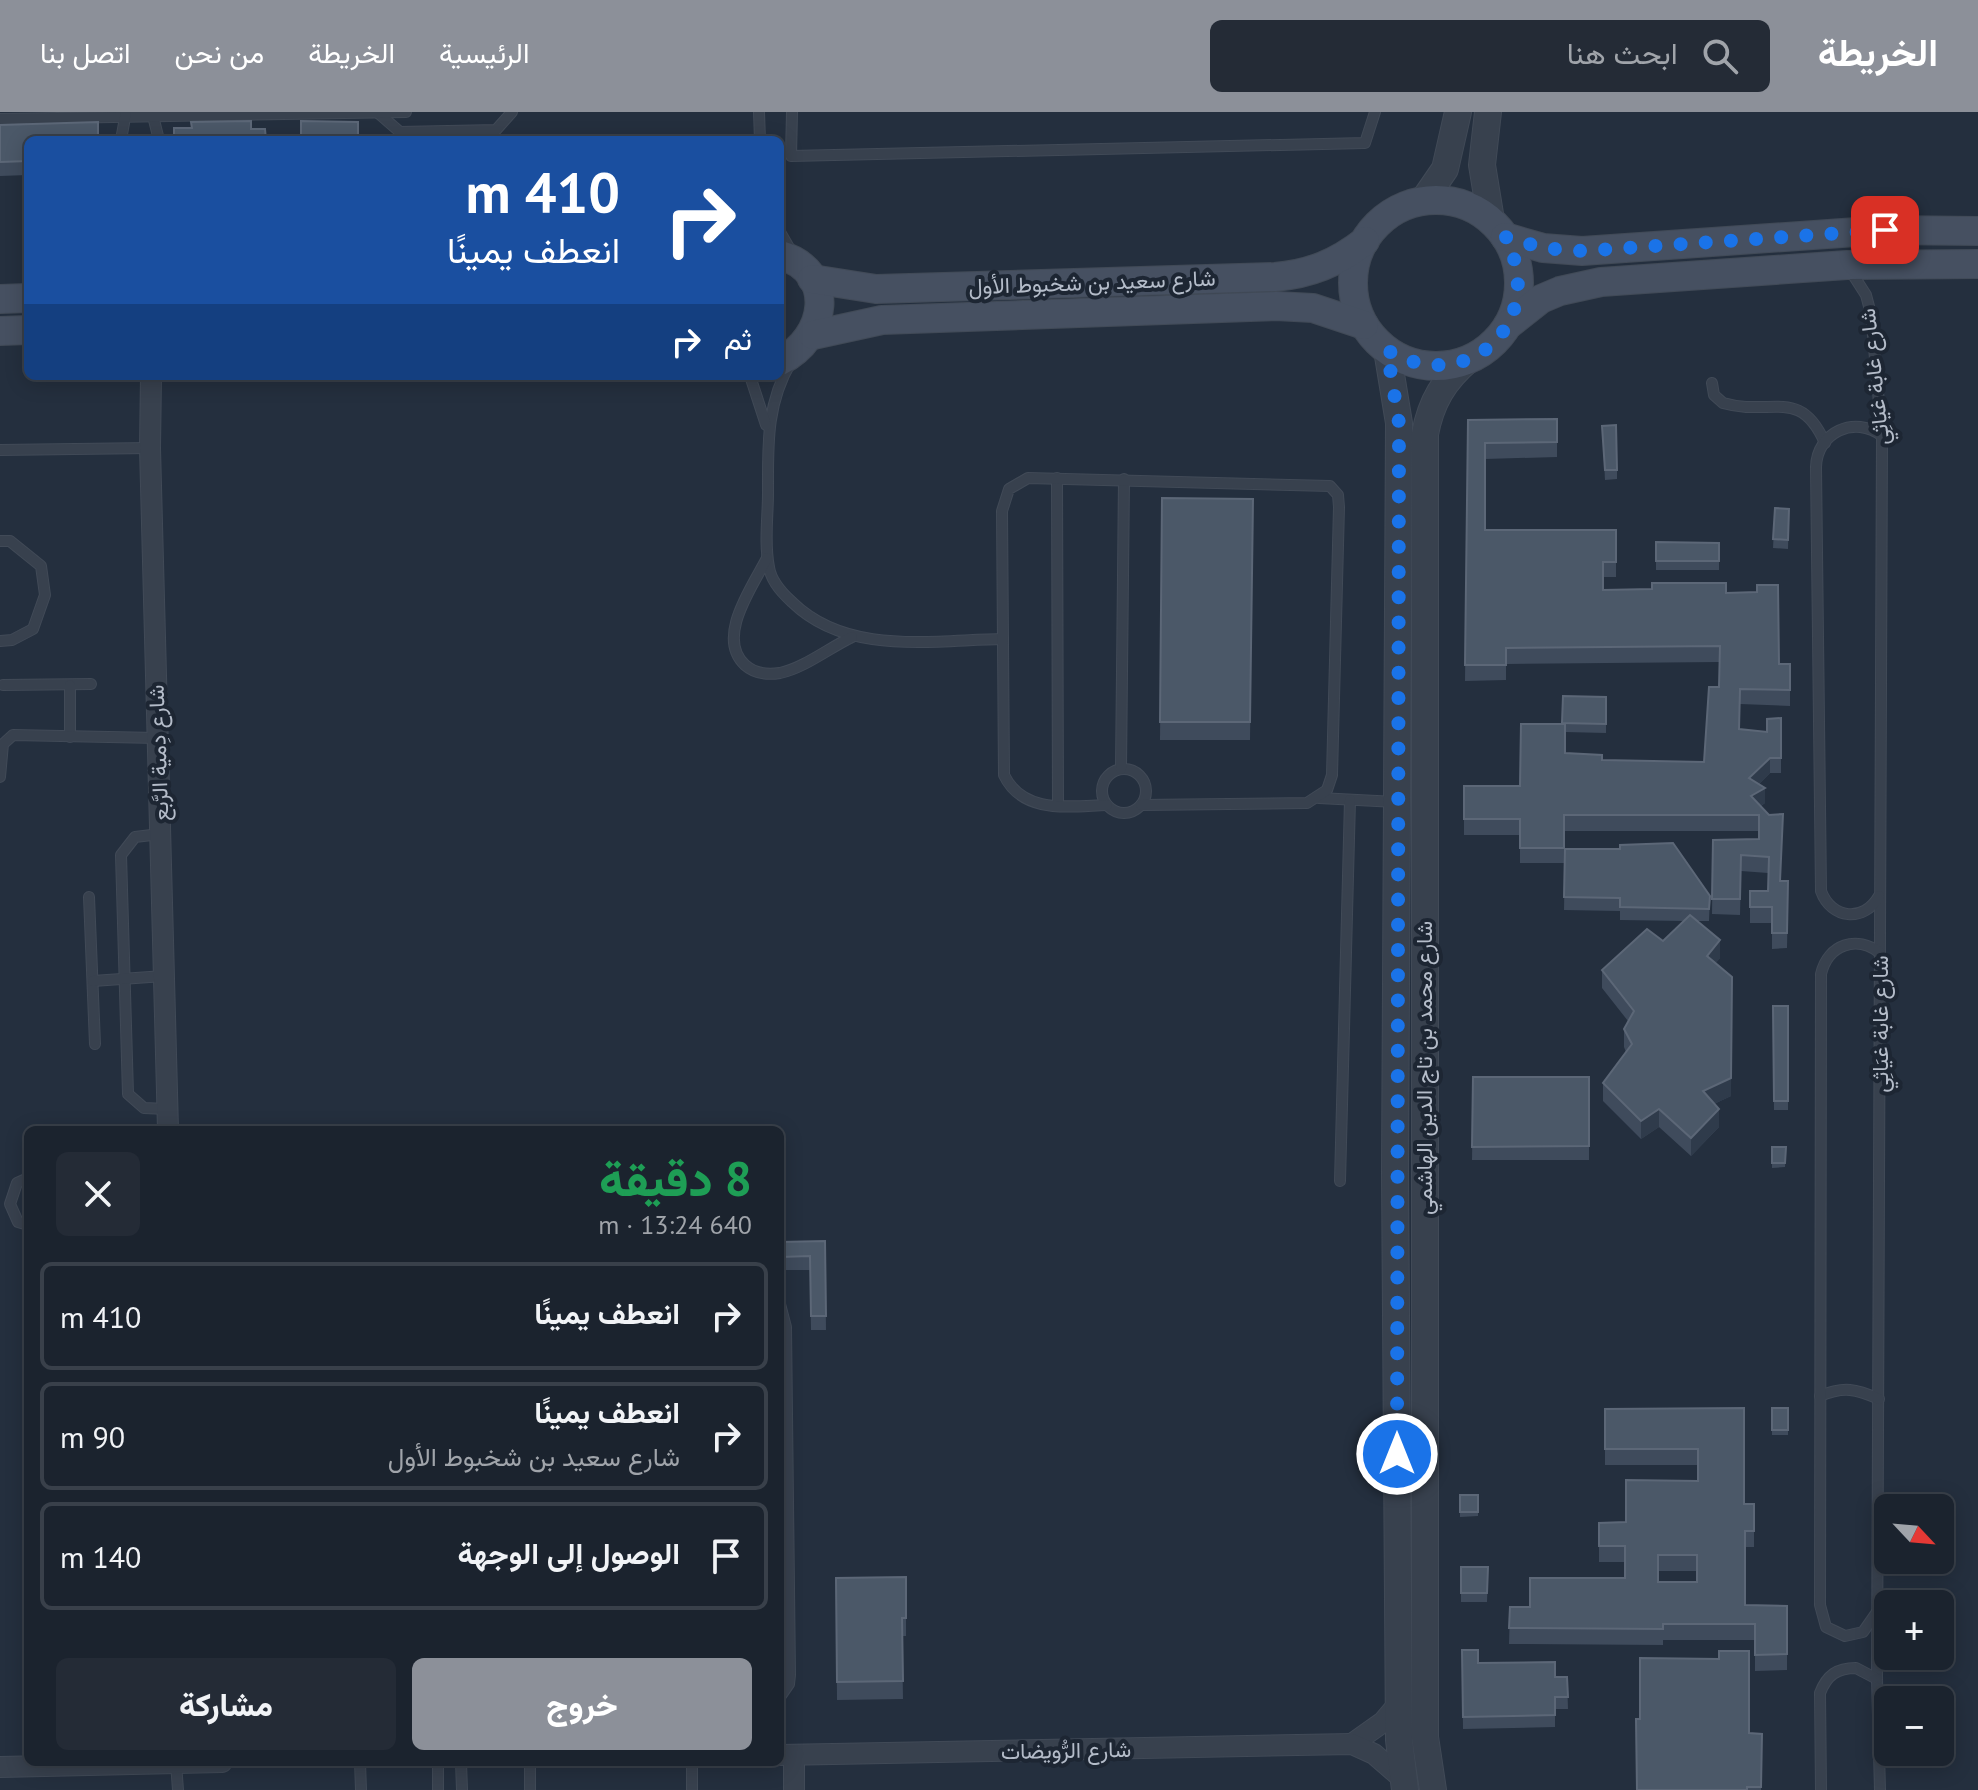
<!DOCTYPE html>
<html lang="ar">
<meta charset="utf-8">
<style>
:root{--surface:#1b232e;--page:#242b36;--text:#f1f3f6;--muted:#a0a4aa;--line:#39404a;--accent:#8c9099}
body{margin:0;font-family:"PT Sans",Vazirmatn,sans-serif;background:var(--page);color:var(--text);direction:rtl;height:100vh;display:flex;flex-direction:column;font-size:30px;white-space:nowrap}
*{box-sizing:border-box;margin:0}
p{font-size:26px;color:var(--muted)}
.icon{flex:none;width:44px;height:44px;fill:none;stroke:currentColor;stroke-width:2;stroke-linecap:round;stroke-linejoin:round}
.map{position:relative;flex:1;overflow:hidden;direction:ltr}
.sheet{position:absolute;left:24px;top:1014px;width:760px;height:640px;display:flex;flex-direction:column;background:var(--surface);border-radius:12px;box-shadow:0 4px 20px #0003,0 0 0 2px var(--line);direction:rtl}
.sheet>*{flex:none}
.hud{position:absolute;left:24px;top:24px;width:760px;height:244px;border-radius:12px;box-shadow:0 4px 20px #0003,0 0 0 2px var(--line);direction:rtl;background:#1a4fa0;color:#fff;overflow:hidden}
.needle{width:52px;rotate:116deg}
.tools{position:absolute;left:1874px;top:1382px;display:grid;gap:16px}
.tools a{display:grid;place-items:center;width:80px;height:80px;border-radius:12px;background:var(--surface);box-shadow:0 4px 20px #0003,0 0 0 2px var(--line);font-size:40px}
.pin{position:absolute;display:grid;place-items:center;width:68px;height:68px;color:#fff;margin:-34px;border-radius:16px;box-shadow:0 4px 12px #0006}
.me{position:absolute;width:88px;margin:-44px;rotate:0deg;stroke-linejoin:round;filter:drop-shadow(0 0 6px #0008)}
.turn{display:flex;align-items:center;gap:28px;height:168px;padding:0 32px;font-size:36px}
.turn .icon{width:104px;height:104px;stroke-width:2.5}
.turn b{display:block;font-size:56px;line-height:68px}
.then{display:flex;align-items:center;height:76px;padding:0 32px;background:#0003;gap:16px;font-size:30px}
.round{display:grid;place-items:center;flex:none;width:84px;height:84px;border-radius:12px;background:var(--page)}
.summary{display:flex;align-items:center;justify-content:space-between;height:136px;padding:0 32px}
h1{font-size:48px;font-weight:800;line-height:60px;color:#1e9e55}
.button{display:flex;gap:16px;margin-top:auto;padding:16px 32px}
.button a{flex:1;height:92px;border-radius:12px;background:var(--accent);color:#fff;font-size:32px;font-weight:800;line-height:92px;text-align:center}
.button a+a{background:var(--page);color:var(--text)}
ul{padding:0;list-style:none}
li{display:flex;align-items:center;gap:24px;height:108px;margin:0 16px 12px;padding:0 16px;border:4px solid var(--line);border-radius:12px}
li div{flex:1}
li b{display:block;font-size:30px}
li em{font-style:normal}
header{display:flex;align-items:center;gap:48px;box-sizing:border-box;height:112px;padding:0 40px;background:var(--accent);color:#fff}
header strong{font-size:38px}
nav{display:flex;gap:44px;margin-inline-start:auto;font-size:28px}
.search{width:560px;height:72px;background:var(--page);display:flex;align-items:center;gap:20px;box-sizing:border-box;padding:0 28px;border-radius:12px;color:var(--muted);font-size:30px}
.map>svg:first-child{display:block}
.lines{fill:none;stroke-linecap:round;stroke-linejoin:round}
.service-casing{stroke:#414a57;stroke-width:12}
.minor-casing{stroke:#414a57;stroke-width:22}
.tertiary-casing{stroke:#414a57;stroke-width:28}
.secondary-casing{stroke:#414a57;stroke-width:30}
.service{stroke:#38414e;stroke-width:10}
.minor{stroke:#38414e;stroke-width:20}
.tertiary{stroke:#38414e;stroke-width:26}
.secondary{stroke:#465061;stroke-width:28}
.wall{fill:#3f4b5c;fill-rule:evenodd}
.shaded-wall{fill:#2f3b4b}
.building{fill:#4b5868;stroke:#5c6777;stroke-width:2;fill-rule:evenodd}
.route{stroke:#1a73e8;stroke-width:14;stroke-dasharray:0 25.2}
.labels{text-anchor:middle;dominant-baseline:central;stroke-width:8;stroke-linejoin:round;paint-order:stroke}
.street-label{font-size:22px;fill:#b4bcc9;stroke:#1d2633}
</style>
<header>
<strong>الخريطة</strong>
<div class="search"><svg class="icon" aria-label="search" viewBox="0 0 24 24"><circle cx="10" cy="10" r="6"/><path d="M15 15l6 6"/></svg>ابحث هنا</div>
<nav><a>الرئيسية</a><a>الخريطة</a><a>من نحن</a><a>اتصل بنا</a></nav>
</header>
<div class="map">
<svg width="1978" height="1678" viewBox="0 0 1978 1678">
<rect width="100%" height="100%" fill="#242f3e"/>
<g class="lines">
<g class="service-casing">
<g id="service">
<polyline points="152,0 159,28"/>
<polyline points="377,0 400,20 496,18 512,0"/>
<polyline points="759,0 760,28"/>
<polyline points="792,0 791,44 1365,31 1375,0"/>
<polyline points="0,7 406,0"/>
<polyline points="121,28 126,0"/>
<polyline points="780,120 791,139"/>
<polyline points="1850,158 1866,183 1871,202 1882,324 1877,1567 1880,1678"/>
<path d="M791,250C766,292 768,334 768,381C768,405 764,431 769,455C771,469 782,481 792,490C847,544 932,528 1003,527"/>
<polyline points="750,264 766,313"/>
<path d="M1712,271L1714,283L1723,291C1771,305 1800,274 1825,331"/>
<polyline points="0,338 150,336"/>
<polyline points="1057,366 1058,694"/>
<polyline points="0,429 10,429 41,454 45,483 33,517 12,528 0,529"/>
<path d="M767,446C753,474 715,525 745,553C755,562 767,563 780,561C804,556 829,536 852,525"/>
<polyline points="3,573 91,572"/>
<polyline points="70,573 70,625"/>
<circle cx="1124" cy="679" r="22"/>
<polyline points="1121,657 1124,367"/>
<polyline points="0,665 3,632 13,623 157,626"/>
<polyline points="1319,686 1396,690"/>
<path d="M1107,693C1071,694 1023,703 1004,663L1002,399L1009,377L1028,366L1330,374L1338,383L1339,395L1332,663L1327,678L1307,691L1141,693"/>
<polyline points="160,722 135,725 121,743 128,982 144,996 167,997"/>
<path d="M1879,784C1864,811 1831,807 1821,779L1816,355C1817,320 1855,303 1882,324"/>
<polyline points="89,785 95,932"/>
<polyline points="93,869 164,864"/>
<polyline points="28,1066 17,1071 10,1092 18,1110 28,1113"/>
<polyline points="1340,1069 1350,688"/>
<polyline points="780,1192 786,1215 790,1563 789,1572 780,1585"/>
<path d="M1820,1284C1844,1274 1856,1277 1879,1287"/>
<path d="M1877,1500L1863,1520L1845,1524L1826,1515L1820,1493L1821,862C1828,832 1857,823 1880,841"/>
<polyline points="360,1650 361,1678"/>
<polyline points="438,1650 438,1678"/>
<polyline points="461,1650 462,1678"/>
<polyline points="530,1650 530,1678"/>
<polyline points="692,1650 692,1678"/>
<polyline points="176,1651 178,1678"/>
<path d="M1821,1678L1820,1581C1827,1563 1837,1556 1856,1556L1877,1567"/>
</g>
</g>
<g class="minor-casing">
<g id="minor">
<polyline points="151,264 150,336 168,1018"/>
<polyline points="1352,1632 1383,1610 1399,1591"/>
<polyline points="780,1643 1352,1632 1374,1642 1403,1667"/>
<polyline points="0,1655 222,1650"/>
<polyline points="794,1678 794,1644"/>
</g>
</g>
<g class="tertiary-casing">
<g id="tertiary">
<polyline points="1488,0 1482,53 1491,108"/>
<polyline points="1423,89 1445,57 1458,0"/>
<polyline points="1387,238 1399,311 1395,1061 1399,1628 1405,1678"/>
<path d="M1433,1678L1425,1625V322C1431,290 1444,268 1469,247"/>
</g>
</g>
<g class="secondary-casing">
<g id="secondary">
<circle cx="1436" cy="171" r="83"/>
<polyline points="1505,125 1543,136 1582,139 1885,118 1978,119"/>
<path d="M780,143C838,160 827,226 780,249"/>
<path d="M812,167L876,177L1275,165C1310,162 1337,151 1365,129"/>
<polyline points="0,187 28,186"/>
<polyline points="1508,213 1541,187 1560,179 1601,170 1847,153 1978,152"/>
<polyline points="0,219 28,218"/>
<polyline points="813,223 882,208 1276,194 1313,196 1364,213"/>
</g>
</g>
<use href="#service" class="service"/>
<use href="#minor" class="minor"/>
<use href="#tertiary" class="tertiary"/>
<use href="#secondary" class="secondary"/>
</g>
<g class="wall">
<polygon points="0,13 28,28 28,63 0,64"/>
<polygon points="1557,307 1557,345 1485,347 1485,418 1616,418 1616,465 1603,465 1603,478 1726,481 1779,552 1790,552 1790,594 1740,592 1739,617 1767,620 1781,606 1781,661 1770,661 1759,672 1765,691 1761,694 1781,769 1788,785 1787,836 1772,837 1772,811 1750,811 1750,779 1768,779 1768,761 1741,759 1740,803 1712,802 1713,728 1759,727 1759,719 1564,719 1564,751 1520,751 1520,723 1464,723 1464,674 1520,674 1562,612 1606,585 1606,621 1565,620 1565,641 1602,648 1704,650 1719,575 1720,550 1506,552 1506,568 1465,569 1468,308"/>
<polygon points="1602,314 1617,358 1617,367 1605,368"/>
<polygon points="1162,386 1253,387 1250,628 1160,628"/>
<polygon points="1775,396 1789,397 1788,437 1773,436"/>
<polygon points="1656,430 1719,431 1719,458 1656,458"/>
<polygon points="1565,737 1710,784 1709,809 1698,809 1720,846 1715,851 1731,984 1714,992 1719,1015 1691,1044 1659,1015 1641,1027 1603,989 1603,971 1626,940 1624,935 1624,917 1628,909 1602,876 1602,858 1663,829 1684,809 1620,808 1620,799 1564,798"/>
<polygon points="1773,894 1788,894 1788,998 1774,998"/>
<polygon points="1473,965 1589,965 1589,1048 1472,1048"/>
<polygon points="1772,1035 1786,1035 1785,1055 1772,1056"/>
<polygon points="825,1129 826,1218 811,1218 810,1158 780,1158 780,1130"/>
<path d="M1744,1296V1392H1754V1435H1745V1493L1787,1494V1558L1755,1559V1528H1663V1533L1509,1532L1510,1495H1530L1625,1466V1450H1599V1411L1626,1410L1698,1369V1353H1605V1297ZM1658,1459H1697V1470H1658Z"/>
<rect x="1772" y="1296" width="16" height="27"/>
<polygon points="1460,1383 1478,1383 1478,1404 1460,1405"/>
<polygon points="1461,1455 1488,1455 1487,1490 1461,1490"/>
<polygon points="906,1465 906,1524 902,1524 903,1587 837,1588 836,1466"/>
<polygon points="1462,1538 1478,1551 1555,1565 1567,1565 1568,1597 1555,1597 1555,1615 1463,1617"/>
<polygon points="1640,1607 1749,1621 1762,1622 1761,1678 1637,1678"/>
</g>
<g class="shaded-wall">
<polygon points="1770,646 1770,661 1749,682 1749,666"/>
<polygon points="1765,676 1765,691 1751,700 1751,684"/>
<polygon points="1720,828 1720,846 1707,863 1707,844"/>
<polygon points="1732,865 1731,984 1703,997 1703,979"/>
<polygon points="1659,997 1659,1015 1641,1027 1641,1009"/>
<polygon points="1719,997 1719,1015 1691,1044 1691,1026"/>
</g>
<g class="building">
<polygon points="251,9 251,17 265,17 266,28 174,28 174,16 192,16 191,10"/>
<polygon points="301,9 358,10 358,28 301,28"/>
<polygon points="98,10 98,28 28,28 28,49 0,50 0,13"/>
<polygon points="1557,307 1557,330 1485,331 1485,418 1616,418 1616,450 1603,450 1603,478 1652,477 1652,471 1726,471 1726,481 1757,480 1757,473 1778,473 1779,552 1790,552 1790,578 1740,577 1739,617 1767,620 1767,607 1781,606 1781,646 1770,646 1749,666 1765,676 1751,684 1769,703 1783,702 1780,769 1788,769 1787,821 1772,821 1772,795 1750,795 1750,779 1768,779 1769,745 1741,743 1740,787 1712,787 1713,728 1759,727 1759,703 1564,703 1564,736 1520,736 1520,707 1464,707 1464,674 1520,674 1521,612 1565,612 1565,641 1602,643 1602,648 1704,650 1709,575 1719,575 1720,534 1506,536 1506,553 1465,553 1468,308"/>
<polygon points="1616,313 1617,358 1605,358 1602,314"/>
<polygon points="1162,386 1253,387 1250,610 1160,610"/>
<polygon points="1775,396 1789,397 1788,428 1773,427"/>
<polygon points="1656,430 1719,431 1719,449 1656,449"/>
<polygon points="1563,584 1606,585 1606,612 1562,611"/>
<polygon points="1673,731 1710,784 1709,797 1620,795 1620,786 1564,785 1565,737 1620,737 1620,733"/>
<polygon points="1690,803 1720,828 1707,844 1732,865 1731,966 1703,979 1719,997 1691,1026 1659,997 1641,1009 1603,971 1632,932 1624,917 1634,899 1602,858 1647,817 1663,829"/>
<polygon points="1773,894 1788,894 1788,989 1774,989"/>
<polygon points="1473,965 1589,965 1589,1034 1472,1035"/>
<polygon points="1772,1035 1786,1035 1785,1051 1772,1051"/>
<polygon points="825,1129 826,1204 811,1204 810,1144 780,1145 780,1130"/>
<path d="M1744,1296V1392H1754V1419H1745V1493L1787,1494V1542L1755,1543V1512H1663V1517L1509,1516L1510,1495H1530V1466H1625V1434H1599V1411L1626,1410V1368L1698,1369V1337H1605V1297ZM1658,1443H1697V1470H1658Z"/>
<rect x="1772" y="1296" width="16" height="22"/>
<rect x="1460" y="1383" width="18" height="17"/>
<polygon points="1461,1455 1488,1455 1487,1481 1461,1481"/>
<polygon points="906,1465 906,1506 902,1506 903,1569 837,1570 836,1466"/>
<polygon points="1462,1538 1478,1538 1478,1551 1555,1550 1555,1565 1567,1565 1568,1585 1555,1585 1555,1603 1463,1605"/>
<polygon points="1719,1539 1749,1539 1749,1621 1762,1622 1761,1675 1747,1675 1747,1678 1637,1678 1636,1607 1640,1607 1640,1546 1719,1547"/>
</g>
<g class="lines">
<path class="route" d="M1397,1342L1399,311L1387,238C1468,287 1550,208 1505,125L1543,136L1582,139L1885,118"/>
</g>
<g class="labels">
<g class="street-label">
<text transform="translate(1092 170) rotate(-2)">شارع سعيد بن شخبوط الأول</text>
<text transform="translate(1874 265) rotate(-96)">شارع غابة غيَاثِي</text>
<text transform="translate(158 641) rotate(-92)">شارع دِمية الرَّبع</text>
<text transform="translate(1880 912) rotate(-90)">شارع غابة غيَاثِي</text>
<text transform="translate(1424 956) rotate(-90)">شارع محمد بن تاج الدين الهاشمي</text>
<text transform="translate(1066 1638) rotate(-1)">شارع الرُّويضات</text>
</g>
</g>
</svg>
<div class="tools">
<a><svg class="needle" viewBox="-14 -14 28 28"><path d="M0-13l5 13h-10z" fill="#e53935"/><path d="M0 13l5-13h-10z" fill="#a0a4aa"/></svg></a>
<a>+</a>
<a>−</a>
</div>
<div class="pin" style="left:1885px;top:118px;background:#d93025"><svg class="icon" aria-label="arrive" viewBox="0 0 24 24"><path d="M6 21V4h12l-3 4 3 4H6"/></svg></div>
<svg class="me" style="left:1397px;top:1342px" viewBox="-20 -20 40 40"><circle r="17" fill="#1a73e8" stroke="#fff" stroke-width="3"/><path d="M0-11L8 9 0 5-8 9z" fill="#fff"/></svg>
<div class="hud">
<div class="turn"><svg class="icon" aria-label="right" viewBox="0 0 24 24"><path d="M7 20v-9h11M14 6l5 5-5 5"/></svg><div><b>410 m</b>انعطف يمينًا</div></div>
<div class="then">ثم<svg class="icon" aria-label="right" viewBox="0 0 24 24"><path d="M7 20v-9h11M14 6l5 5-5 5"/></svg></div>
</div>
<section class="sheet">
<div class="summary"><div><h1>8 دقيقة</h1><p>640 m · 13:24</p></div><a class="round"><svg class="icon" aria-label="close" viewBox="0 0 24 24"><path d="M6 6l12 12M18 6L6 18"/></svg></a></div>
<ul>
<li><svg class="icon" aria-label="right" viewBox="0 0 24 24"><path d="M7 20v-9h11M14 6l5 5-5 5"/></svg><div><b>انعطف يمينًا</b></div><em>410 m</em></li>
<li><svg class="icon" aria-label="right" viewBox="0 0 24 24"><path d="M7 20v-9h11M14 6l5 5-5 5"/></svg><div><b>انعطف يمينًا</b><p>شارع سعيد بن شخبوط الأول</p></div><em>90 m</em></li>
<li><svg class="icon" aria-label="arrive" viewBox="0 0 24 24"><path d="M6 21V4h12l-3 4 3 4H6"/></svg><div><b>الوصول إلى الوجهة</b></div><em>140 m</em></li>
</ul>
<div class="button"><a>خروج</a><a>مشاركة</a></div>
</section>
</div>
